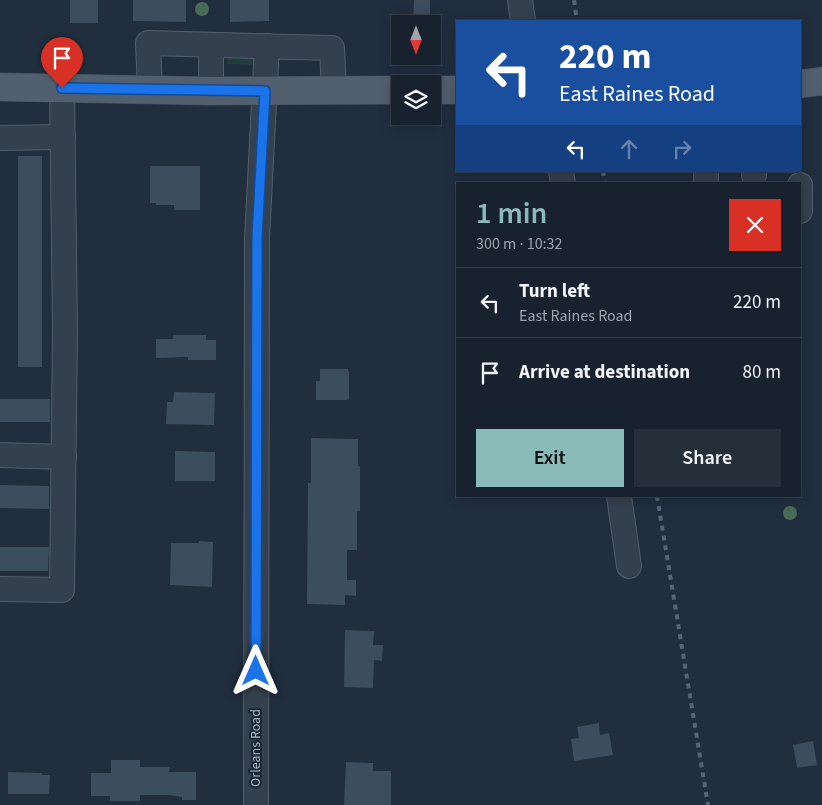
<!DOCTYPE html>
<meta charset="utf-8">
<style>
:root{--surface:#18222e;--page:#252f3a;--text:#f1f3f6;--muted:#9fa4aa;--line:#363f4a;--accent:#8bbbb9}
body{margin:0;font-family:"Source Sans 3",sans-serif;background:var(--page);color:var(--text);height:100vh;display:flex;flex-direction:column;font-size:19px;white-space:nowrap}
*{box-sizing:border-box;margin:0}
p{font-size:16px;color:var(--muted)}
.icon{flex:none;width:28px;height:28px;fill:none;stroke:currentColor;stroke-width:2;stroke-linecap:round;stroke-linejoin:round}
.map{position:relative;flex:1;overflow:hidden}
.side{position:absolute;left:456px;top:182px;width:345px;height:315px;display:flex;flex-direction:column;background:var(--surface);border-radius:0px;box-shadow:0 2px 12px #0003,0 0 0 1px var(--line)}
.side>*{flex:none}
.hud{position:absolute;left:456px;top:20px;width:345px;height:152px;border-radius:0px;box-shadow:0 2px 12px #0003,0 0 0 1px var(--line);background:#1a4fa0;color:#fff;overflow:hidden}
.needle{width:32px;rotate:180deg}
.fabs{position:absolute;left:391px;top:15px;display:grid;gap:10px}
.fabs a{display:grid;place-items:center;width:50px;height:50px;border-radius:0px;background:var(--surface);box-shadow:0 2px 12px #0003,0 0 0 1px var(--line);font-size:25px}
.pin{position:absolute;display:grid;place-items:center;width:42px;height:42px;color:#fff;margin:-51px -21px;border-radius:50% 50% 50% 0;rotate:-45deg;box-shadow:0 0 5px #0007}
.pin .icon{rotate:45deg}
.me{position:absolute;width:55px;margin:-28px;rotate:0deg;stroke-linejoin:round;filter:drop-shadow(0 0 4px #0008)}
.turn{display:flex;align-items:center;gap:18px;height:105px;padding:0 20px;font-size:22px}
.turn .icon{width:65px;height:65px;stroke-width:2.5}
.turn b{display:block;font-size:35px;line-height:42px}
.lanes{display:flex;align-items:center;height:48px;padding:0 20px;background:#0003;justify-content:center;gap:25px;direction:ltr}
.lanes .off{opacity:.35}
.round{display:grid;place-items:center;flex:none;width:52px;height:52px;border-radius:0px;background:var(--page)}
.head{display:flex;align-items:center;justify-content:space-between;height:85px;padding:0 20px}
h1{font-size:30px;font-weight:600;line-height:38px;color:var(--accent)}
.button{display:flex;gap:10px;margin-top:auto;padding:10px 20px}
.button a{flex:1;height:58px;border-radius:0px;background:var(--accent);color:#111;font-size:20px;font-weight:600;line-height:58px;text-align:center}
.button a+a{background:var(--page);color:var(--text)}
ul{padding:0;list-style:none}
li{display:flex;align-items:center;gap:15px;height:70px;padding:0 20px;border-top:1px solid var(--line)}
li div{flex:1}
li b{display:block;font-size:19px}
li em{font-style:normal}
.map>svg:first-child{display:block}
.green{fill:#233d3f}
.building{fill:#3c4d5e}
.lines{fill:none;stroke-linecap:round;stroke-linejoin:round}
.minor-casing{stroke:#535e6c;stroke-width:26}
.major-casing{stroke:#3e4957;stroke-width:29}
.minor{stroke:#35404e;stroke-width:24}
.major{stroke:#525f6e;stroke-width:28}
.rail{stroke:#566476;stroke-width:4;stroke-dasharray:5 5;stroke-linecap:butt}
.tree{fill:#466b59}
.route-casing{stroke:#114b97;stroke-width:12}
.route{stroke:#1a73e8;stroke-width:9}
.labels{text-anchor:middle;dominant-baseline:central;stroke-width:4;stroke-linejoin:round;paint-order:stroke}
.street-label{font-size:14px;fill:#b0bbca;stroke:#1a2533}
</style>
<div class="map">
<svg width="822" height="805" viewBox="0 0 822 805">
<rect width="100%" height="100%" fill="#202e3e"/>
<polygon class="green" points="252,51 261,65 227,64 229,56"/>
<g class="building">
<rect x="70" y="0" width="28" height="23"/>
<polygon points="133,0 186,0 186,22 133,21"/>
<polygon points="230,0 269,0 269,21 230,22"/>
<polygon points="414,0 430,0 430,24 413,24"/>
<rect x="18" y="156" width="24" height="211"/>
<polygon points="150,166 200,166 200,210 174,210 174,205 156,205 156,203 150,203"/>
<polygon points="173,335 206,335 206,340 216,340 216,360 188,360 188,357 156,358 156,339 173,339"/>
<polygon points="320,369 348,369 348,371 349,371 349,399 347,400 316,400 316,381 320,381"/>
<polygon points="174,392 215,393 214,425 166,424 167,402 173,402"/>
<rect x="0" y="399" width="50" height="23"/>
<polygon points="311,438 358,439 358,466 360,466 360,511 357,511 357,550 347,550 347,580 356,580 356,596 345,595 345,605 307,604 308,483 311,483"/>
<polygon points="175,451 215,452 215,481 175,481"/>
<polygon points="0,485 49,486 49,509 0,508"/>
<polygon points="199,541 213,542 212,587 170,585 171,543 199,543"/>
<polygon points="0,547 49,547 48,571 0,571"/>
<polygon points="345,630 374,631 373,645 383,645 382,661 374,660 373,688 344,687"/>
<polygon points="599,723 600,735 609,733 613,755 574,761 571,739 579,738 577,727"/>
<polygon points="813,741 817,765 797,768 793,745"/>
<polygon points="111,760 140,760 140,767 170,767 169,772 196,772 196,800 182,800 182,797 169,795 140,795 140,801 110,801 110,796 91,796 91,773 111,773"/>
<polygon points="346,762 373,763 373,771 391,771 391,805 344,805"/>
<polygon points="8,772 42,773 42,775 50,775 49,794 8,794"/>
</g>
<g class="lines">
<g class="minor-casing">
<g id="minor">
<polyline points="520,0 523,21"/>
<polyline points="211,45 211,91"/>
<polyline points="150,90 148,43 332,48 334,91"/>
<polyline points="0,138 63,137"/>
<polyline points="561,171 563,184"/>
<polyline points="706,171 706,184"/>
<polyline points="754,171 754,175"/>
<polyline points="800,185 800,211"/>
<polyline points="0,455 64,457"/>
<polyline points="619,496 629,566"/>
<polyline points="0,589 62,590 65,331 62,88"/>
<polyline points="256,805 257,238 267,46"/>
</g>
</g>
<g class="major-casing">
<g id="major">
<polyline points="800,84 822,81"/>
<polyline points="0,87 211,91 400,90"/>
<polyline points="432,90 458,90"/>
</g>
</g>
<use href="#minor" class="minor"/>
<use href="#major" class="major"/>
<g class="rail">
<polyline points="574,0 577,21"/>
<polyline points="603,171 605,184"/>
<polyline points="657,496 708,805"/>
</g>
</g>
<g class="tree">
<circle cx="202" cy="9" r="7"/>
<circle cx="790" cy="513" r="7"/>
</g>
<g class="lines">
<g class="route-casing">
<polyline id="route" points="62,88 265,91 257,238 256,671"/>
</g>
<use href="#route" class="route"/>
</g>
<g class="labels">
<g class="street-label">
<text transform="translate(256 748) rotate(-90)">Orleans Road</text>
</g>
</g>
</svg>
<div class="fabs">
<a><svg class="needle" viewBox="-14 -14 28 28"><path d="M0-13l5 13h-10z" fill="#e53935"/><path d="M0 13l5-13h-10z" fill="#9fa4aa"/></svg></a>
<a><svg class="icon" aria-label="layers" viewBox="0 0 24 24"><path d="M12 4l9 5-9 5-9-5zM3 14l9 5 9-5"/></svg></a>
</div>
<div class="pin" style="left:62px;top:88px;background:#d93025"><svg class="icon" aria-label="arrive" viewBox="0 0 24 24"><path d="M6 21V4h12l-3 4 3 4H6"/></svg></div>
<svg class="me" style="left:256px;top:671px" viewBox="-20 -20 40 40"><path d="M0-17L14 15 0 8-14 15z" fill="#1a73e8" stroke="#fff" stroke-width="4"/></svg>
<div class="hud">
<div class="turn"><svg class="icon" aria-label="left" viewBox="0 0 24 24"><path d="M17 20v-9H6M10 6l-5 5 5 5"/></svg><div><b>220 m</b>East Raines Road</div></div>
<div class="lanes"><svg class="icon" aria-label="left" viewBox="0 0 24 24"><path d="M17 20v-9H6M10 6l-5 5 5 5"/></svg><svg class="icon off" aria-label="ahead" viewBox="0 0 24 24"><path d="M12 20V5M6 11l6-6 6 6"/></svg><svg class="icon off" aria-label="right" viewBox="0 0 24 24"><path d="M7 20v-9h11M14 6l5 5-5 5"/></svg></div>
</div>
<section class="side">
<div class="head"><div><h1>1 min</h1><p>300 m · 10:32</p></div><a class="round" style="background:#d93025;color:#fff"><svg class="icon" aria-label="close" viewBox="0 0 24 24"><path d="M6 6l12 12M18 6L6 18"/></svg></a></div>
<ul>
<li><svg class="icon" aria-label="left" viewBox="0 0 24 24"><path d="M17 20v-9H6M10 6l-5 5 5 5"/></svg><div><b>Turn left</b><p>East Raines Road</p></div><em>220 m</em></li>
<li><svg class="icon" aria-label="arrive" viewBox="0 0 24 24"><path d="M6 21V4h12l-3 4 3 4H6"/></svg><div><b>Arrive at destination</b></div><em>80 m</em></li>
</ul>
<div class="button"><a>Exit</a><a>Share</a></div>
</section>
</div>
